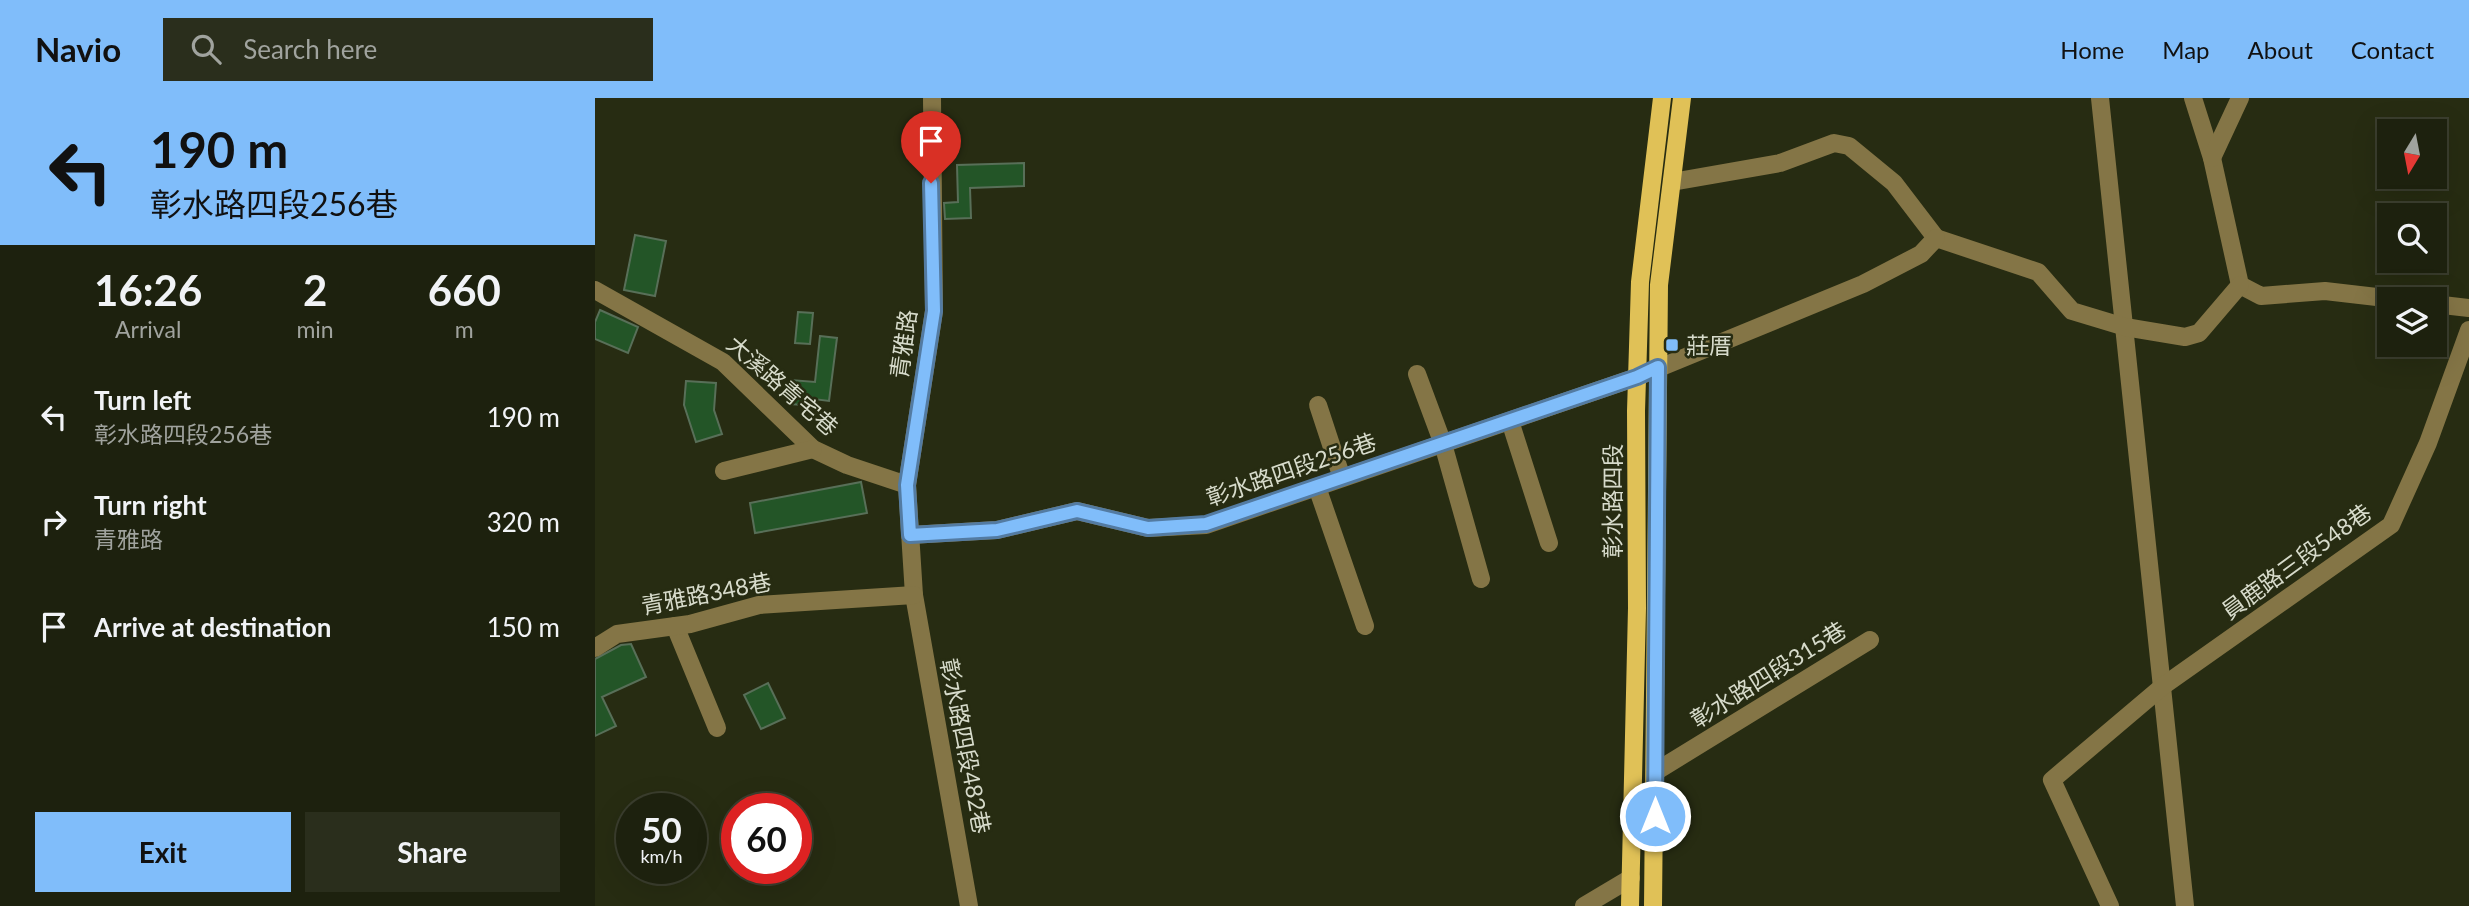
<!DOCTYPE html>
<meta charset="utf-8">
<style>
:root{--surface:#1d210e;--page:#2a2e1c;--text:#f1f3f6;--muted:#a0a39e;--line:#3b3e2e;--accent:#80bdfa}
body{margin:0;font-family:Lato,"Noto Sans TC",sans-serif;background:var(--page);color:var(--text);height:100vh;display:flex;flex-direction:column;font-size:26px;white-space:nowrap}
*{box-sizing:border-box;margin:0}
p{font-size:23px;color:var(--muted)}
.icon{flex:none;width:38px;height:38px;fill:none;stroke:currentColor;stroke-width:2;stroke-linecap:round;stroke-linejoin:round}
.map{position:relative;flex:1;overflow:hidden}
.panel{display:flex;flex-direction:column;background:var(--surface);width:595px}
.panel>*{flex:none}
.banner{background:#80bdfa;color:#111;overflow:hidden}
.needle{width:46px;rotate:190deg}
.fabs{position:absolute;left:1782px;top:21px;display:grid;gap:14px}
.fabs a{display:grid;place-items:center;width:70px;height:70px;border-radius:0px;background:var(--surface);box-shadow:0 7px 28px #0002,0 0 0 2px var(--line);font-size:35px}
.speed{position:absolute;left:21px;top:695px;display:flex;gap:14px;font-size:35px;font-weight:700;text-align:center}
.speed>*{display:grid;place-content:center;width:91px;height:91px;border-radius:50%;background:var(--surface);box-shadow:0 7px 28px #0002,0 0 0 2px var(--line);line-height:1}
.speed small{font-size:18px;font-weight:400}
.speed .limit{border:10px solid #d22;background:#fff;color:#111}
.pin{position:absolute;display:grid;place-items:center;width:60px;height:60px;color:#fff;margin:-72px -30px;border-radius:50% 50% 50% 0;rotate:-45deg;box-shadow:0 0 7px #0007}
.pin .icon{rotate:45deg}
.me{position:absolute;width:77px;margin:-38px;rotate:0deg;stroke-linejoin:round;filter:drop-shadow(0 0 5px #0008)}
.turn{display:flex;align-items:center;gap:24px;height:147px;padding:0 35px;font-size:32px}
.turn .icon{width:91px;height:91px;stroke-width:2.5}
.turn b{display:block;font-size:49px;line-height:60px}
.eta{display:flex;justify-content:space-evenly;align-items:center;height:119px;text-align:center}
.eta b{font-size:42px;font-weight:700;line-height:49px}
.action{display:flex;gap:14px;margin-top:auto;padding:14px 35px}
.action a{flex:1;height:80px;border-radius:0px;background:var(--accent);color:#111;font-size:28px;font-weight:700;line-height:80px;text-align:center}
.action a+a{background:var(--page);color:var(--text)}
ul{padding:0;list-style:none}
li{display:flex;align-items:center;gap:21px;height:105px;padding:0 35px}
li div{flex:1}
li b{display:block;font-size:26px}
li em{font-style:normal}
header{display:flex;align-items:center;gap:42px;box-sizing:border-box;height:98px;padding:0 35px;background:var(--accent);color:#111}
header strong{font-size:33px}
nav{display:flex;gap:38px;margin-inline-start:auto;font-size:24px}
.search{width:490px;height:63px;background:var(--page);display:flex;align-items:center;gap:18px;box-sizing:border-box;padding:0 24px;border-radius:0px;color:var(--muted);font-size:26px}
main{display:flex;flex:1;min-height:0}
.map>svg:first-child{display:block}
.building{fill:#235527;stroke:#586f58;stroke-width:2}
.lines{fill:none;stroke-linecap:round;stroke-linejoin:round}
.minor{stroke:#847546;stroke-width:18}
.major{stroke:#e0c157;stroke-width:18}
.route-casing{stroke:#537ba2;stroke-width:18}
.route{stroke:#80bdfa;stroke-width:12}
.poi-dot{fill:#80bdfa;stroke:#272c12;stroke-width:2.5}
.labels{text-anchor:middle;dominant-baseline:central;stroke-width:5;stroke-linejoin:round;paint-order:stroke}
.street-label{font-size:23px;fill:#d7dbcb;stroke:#272c12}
.poi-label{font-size:23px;fill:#d7dbcb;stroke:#272c12;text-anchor:start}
</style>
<header>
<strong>Navio</strong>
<div class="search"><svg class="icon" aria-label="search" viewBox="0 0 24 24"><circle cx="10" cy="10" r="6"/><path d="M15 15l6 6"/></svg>Search here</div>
<nav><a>Home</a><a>Map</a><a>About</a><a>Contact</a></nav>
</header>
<main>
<section class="panel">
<div class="banner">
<div class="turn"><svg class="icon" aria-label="left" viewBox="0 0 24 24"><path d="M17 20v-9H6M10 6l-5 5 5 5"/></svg><div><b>190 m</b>彰水路四段256巷</div></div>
</div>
<div class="eta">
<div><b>16:26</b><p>Arrival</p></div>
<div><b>2</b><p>min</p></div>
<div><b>660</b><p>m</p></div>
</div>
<ul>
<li><svg class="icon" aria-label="left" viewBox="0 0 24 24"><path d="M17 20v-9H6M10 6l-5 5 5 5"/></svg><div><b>Turn left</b><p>彰水路四段256巷</p></div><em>190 m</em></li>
<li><svg class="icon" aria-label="right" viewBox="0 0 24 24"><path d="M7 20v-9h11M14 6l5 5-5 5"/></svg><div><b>Turn right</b><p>青雅路</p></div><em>320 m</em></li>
<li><svg class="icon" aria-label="arrive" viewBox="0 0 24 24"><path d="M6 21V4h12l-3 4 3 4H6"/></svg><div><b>Arrive at destination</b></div><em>150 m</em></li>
</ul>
<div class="action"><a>Exit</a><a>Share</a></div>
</section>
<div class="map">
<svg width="1874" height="808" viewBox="0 0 1874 808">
<rect width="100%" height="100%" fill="#272c12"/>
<g class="building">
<polygon points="429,65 429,88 375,90 376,120 350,121 349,105 363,104 362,67"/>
<polygon points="40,137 71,143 60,198 29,192"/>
<polygon points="5,212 43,229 33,255 0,241 0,224"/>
<polygon points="203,214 218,215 215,246 200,245"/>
<polygon points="225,238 242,240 234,303 211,300 210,307 194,306 196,282 220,284"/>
<polygon points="91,283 121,285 119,312 127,336 101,344 89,307"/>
<polygon points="266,384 272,415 160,435 155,405"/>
<polygon points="36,546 51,579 7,599 21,628 0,638 0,561 26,547"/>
<polygon points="173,585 190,620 166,631 149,597"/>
</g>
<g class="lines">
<g class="minor">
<polyline points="337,0 339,213 312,387 319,497 374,808"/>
<polyline points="1505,0 1590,808"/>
<polyline points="1598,0 1617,60 1645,187 1666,198 1730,193 1799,201"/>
<polyline points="1617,60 1645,0"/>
<polyline points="1077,84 1185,65 1239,45 1254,48 1299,85 1341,140"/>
<polyline points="1341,140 1443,174 1477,213 1530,229 1590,239 1604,235 1645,187"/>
<polyline points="0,192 128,264 218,351 252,367 312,387"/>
<polyline points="1839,206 1874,210"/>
<polyline points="822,276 848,346 886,481"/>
<polyline points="723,307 747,380"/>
<polyline points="915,323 954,445"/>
<polyline points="129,373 218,351"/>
<polyline points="722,389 770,528"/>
<polyline points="315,437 402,432 482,413 553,430 611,427 1042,279 1268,186 1326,156 1341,140"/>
<polyline points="80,528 122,630"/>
<polyline points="0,550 22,536 95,526 164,507 319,497"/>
<polyline points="1060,674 1275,542"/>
<polyline points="989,808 1036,780"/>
<polyline points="1515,808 1457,682 1568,588 1796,427 1833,345 1874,232"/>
</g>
<g class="major">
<polyline points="1035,808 1042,510 1041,313 1045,184 1067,0"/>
<polyline points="1058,808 1064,187 1087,0"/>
</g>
</g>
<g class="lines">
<g class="route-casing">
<polyline id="route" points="336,85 339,213 312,387 315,437 402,432 482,413 553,430 611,426 1042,279 1063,269 1060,718"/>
</g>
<use href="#route" class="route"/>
</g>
<rect class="poi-dot" x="1070" y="240" width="14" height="14" rx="3.5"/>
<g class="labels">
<g class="street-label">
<text transform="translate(308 246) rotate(-82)">青雅路</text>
<text transform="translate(188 287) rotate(41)">大溪路青宅巷</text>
<text transform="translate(696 371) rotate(-19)">彰水路四段256巷</text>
<text transform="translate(1017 403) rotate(-90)">彰水路四段</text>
<text transform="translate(1701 463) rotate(-36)">員鹿路三段548巷</text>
<text transform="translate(111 495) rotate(-11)">青雅路348巷</text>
<text transform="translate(1173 576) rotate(-32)">彰水路四段315巷</text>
<text transform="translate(371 648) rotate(79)">彰水路四段482巷</text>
</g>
<g class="poi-label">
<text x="1091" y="247">莊厝</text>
</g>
</g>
</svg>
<div class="fabs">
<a><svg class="needle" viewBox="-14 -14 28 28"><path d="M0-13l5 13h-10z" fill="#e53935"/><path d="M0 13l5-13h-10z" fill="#a0a39e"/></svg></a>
<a><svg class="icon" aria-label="search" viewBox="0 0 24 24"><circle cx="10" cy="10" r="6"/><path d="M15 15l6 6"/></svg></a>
<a><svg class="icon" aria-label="layers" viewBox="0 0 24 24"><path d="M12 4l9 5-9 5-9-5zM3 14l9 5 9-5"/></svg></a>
</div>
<div class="speed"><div>50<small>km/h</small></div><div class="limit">60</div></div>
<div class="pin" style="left:336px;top:85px;background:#d93025"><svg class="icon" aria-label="arrive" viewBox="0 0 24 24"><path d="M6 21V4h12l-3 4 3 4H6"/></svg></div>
<svg class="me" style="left:1060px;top:718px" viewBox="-20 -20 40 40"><circle r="17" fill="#80bdfa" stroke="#fff" stroke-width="3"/><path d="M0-11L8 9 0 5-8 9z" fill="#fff"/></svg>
</div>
</main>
